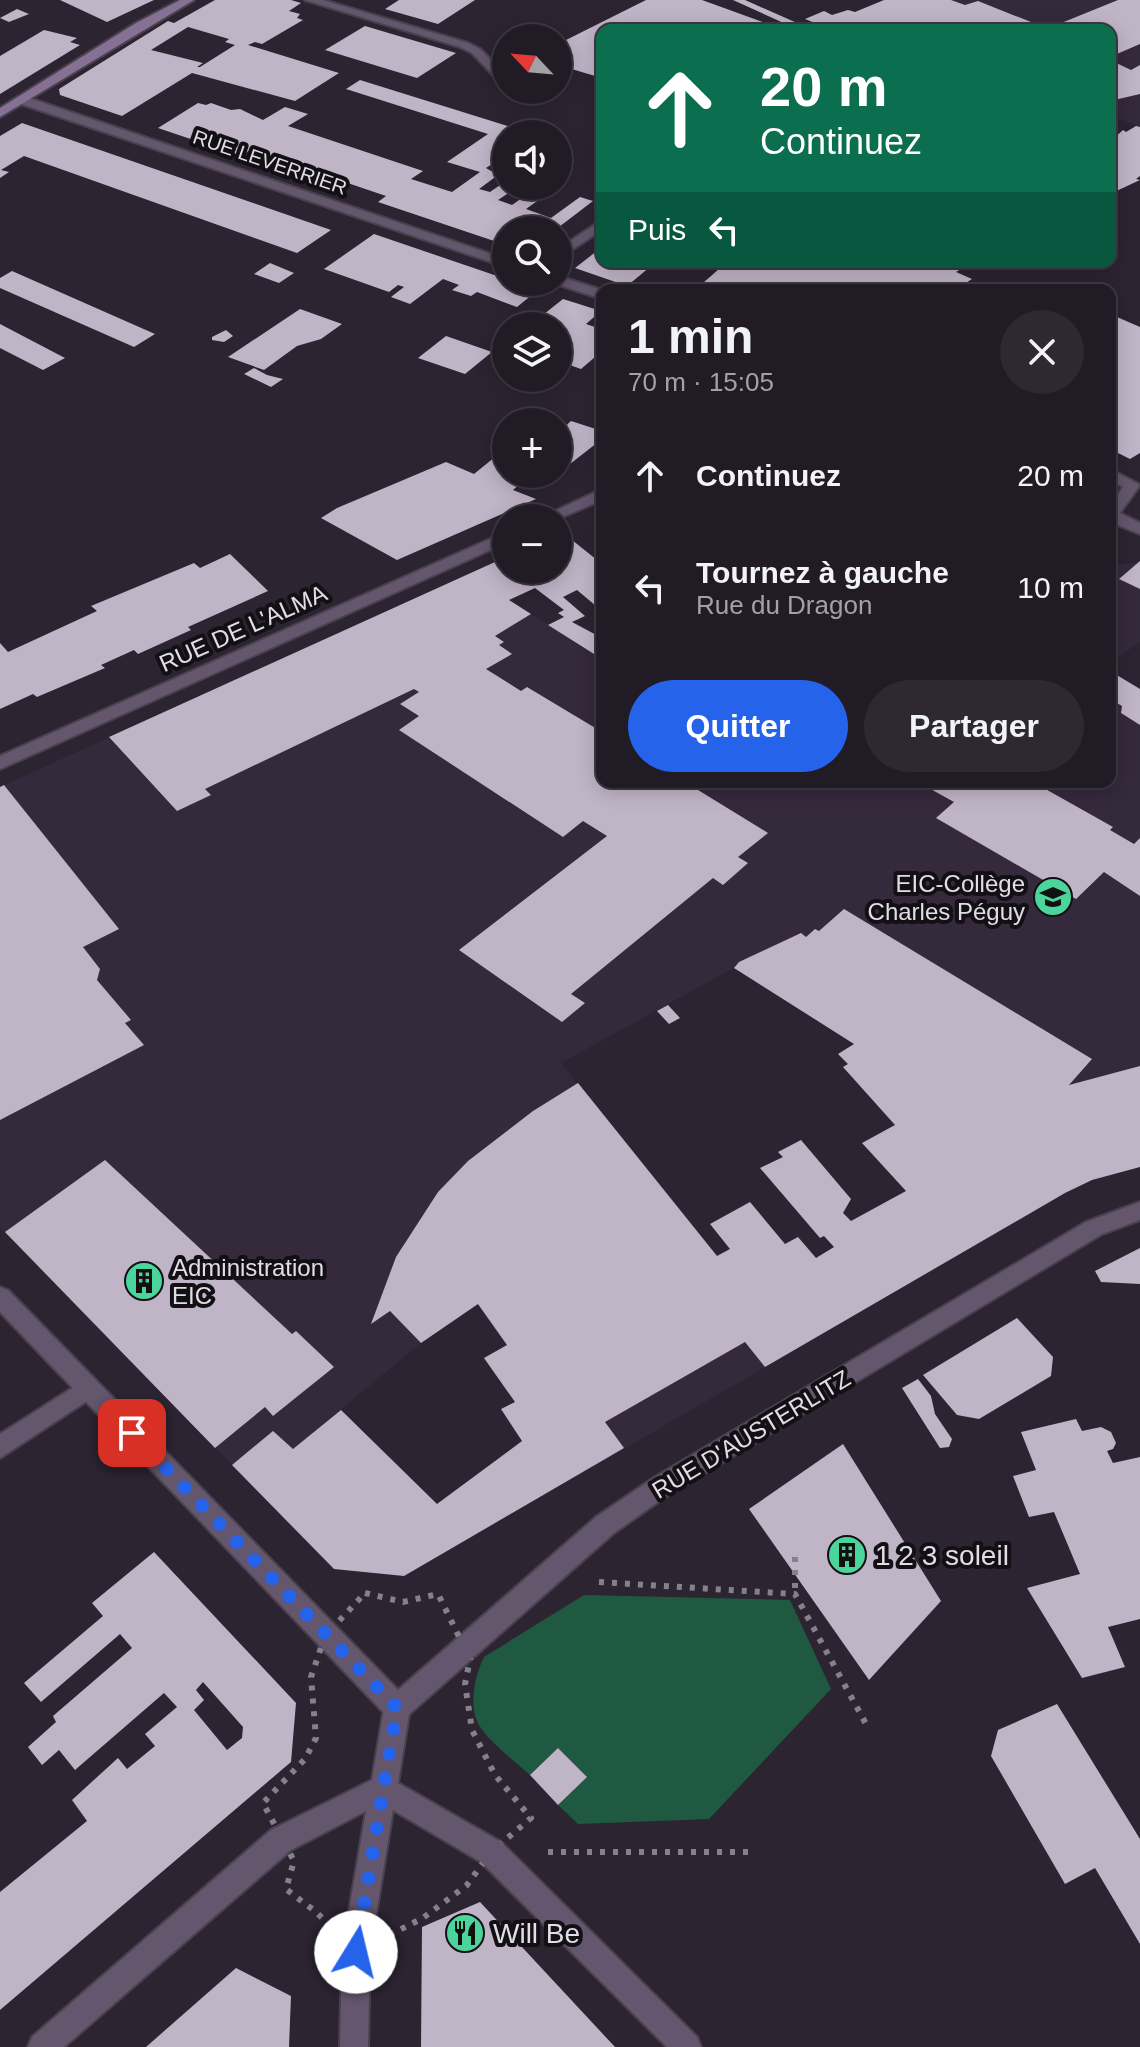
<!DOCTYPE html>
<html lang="fr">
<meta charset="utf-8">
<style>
:root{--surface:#211b25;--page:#2d2832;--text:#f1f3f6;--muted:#a2a1a7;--line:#3e3942;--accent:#2563eb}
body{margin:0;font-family:Helvetica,sans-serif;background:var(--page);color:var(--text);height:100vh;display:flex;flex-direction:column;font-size:30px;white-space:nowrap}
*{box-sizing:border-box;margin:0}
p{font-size:26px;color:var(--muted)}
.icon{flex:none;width:44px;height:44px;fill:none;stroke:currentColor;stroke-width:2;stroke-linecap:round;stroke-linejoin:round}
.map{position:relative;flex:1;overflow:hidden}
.sheet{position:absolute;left:596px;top:284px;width:520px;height:504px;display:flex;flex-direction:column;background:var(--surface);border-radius:16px;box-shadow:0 4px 20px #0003,0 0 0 2px var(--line)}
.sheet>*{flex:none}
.hud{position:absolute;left:596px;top:24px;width:520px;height:244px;border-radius:16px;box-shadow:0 4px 20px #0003,0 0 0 2px var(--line);background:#0b6e4f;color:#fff;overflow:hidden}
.needle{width:52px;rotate:296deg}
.fabs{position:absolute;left:492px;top:24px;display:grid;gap:16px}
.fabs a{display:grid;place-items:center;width:80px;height:80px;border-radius:50%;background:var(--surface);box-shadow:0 4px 20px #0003,0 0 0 2px var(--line);font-size:40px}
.pin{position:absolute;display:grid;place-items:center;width:68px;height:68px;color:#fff;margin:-34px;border-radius:16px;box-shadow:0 4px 12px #0006}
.me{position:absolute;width:88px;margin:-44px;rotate:9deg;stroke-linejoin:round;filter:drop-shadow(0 0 6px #0008)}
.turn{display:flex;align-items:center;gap:28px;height:168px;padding:0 32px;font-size:36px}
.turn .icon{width:104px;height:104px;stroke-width:2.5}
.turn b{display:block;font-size:56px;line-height:68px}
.then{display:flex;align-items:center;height:76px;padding:0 32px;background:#0003;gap:16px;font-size:30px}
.round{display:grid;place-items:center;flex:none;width:84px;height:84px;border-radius:42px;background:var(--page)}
.head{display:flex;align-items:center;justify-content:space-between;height:136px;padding:0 32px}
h1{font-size:48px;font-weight:800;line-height:60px}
.action{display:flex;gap:16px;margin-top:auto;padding:16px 32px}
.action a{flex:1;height:92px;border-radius:48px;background:var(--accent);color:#fff;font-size:32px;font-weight:800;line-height:92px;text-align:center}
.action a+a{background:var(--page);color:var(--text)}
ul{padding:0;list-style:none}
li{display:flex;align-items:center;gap:24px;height:112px;padding:0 32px}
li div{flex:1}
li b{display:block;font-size:30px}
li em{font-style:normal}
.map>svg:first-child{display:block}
.built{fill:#35293c}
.green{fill:#205941}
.building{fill:#c0b5c7;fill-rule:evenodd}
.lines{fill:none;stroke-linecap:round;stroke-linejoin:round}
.service-casing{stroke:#49414e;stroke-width:4}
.minor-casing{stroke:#49414e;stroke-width:4}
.tertiary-casing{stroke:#49414e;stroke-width:4}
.secondary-casing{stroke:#49414e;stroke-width:4}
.path{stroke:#86808b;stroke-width:6;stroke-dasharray:5 8;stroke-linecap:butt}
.service{fill:#64566d;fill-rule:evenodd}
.minor{fill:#64566d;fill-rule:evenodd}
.tertiary{fill:#64566d;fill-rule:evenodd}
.secondary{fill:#867094;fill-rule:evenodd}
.route{stroke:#2563eb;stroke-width:14;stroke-dasharray:0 25.2}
.labels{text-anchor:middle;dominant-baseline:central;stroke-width:8;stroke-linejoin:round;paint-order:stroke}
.far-street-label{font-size:20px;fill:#e1dce5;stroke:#120f15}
.street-label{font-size:24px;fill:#e1dce5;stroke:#120f15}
.poi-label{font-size:24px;fill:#e1dce5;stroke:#120f15;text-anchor:end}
.near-poi-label{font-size:28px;fill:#e1dce5;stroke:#120f15;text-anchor:start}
</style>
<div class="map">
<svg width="1140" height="2047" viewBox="0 0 1140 2047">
<rect width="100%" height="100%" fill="#2c2431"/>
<g class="built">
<polygon points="884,0 1140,0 1140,127 1115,117 1110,120 1110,30 814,30"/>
<polygon points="1140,562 1140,642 1110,663 1110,566"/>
<polygon points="468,574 602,659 602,782 1110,782 1110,671 1140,688 1140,1167 734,968 561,1063 793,1351 593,1467 477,1304 421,1343 251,1484 0,1228 0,787"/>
</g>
<path class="green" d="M584,1595L790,1600L831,1689L709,1819L578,1824L558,1805L586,1776L558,1748L530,1775C516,1762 488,1741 479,1725C468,1706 475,1675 484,1657Z"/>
<g class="building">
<polygon points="60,0 154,0 107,22"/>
<path d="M215,0H291L301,3L289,11L300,14L297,18L303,20L262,44L255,42L248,45L339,73L295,101L192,73L122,116L60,95L59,89L168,21L174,23ZM188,27L229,39L225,42L235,45L200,67H197L203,63L151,50Z"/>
<polygon points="399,0 475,0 438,24 385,9"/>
<polygon points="646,0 702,0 779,28 788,25 733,0 745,0 813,30 602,30 602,78 558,65 558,44"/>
<polygon points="884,0 951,0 965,5 978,1 1046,28 814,30 822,26 805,19 824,11 832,15 848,10 855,12"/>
<polygon points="1118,0 1140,0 1140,44 1110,57 1110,30 1044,30"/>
<polygon points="17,9 29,14 9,22 0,18"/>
<polygon points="365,26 456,53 417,78 325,50"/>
<polygon points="44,30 77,38 70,42 80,45 0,94 0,56"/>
<polygon points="1110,60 1131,70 1140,65 1140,94 1110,101"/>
<polygon points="360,80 530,133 506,134 506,155 486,168 498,175 479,189 490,192 506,181 506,186 511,186 508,188 513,190 498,200 512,205 539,186 554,189 526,209 551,218 580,197 593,201 555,230 506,230 506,245 378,202 386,196 250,150 241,156 158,128 198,103 206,105 211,103 231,110 240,109 263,120 285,107 308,114 288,126 423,171 411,179 452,192 480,172 447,162 488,134 346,89"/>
<polygon points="22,123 331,230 297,253 24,156 1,170 9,172 0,178 0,136"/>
<polygon points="1136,126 1140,127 1140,176 1136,179 1140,180 1110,194 1110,142 1123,130 1126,132"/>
<polygon points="374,234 506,279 506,282 538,290 517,307 477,292 471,296 452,290 459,285 443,279 410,304 391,297 404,287 398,285 389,292 324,269"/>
<polygon points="602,247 602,262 656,262 627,286 575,268"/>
<polygon points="727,262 972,262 956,272 972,279 955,290 736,290 723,286 718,290 695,290"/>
<polygon points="270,263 294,273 279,283 254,274"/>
<polygon points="12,271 155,334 134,347 0,288 0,278"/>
<polygon points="563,299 601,311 586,324 595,327 602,322 602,351 581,369 558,361 558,326 529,326"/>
<polygon points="300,309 342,324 321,339 297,346 264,370 228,357"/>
<polygon points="1110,314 1140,327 1140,453 1130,459 1110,449"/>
<polygon points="0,324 65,358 43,370 0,348"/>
<polygon points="226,330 233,336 224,342 212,340 212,337"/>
<polygon points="446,336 492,352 465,374 418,358"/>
<polygon points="254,368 267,375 283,379 271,387 244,374"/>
<polygon points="571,421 602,431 602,439 570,464 558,459 558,433"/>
<polygon points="506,448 506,474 531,474 513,490 536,499 397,560 321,518 337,508 446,462 474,474"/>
<polygon points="562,532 602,564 602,611 577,590 563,597 585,616 572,622 602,638 602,659 548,625 564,617 558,613 564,610 535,588 509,600 531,614 495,636 504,642 499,645 512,654 486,669 521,691 527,687 602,732 602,782 685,782 768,833 738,857 748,863 723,885 713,878 571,994 585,1003 562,1022 459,950 607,836 583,821 563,837 399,730 419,716 400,704 419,692 414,689 205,789 211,795 177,811 109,737 506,557 506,570 558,570 558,534"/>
<polygon points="230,554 268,591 188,627 191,630 138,654 134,650 101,665 105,668 37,697 33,694 0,709 0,643 8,652 97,611 91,606 194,563 200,568"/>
<polygon points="1140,561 1140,589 1119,579"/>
<polygon points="1110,671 1140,689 1140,725 1121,713 1122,706 1110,699"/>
<polygon points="918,782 1033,782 1113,827 1110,830 1134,844 1140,838 1140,896 1104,872 1076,899 936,818 954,802"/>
<polygon points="4,785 119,929 83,947 100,969 97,980 131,1020 125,1023 144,1045 0,1120 0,787"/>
<polygon points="844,909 1092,1059 1069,1085 1140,1066 1140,1167 1092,1180 1065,1193 765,1367 745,1342 605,1422 624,1448 404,1576 334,1569 232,1465 273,1431 293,1449 341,1410 437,1504 522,1441 501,1409 515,1402 484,1358 507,1345 478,1304 421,1343 390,1311 371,1324 396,1257 438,1192 468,1161 533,1111 578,1083 717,1256 730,1249 710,1224 750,1202 785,1244 798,1237 816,1258 834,1247 824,1236 820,1238 760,1168 783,1157 778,1152 801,1140 851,1199 843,1213 851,1221 906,1191 862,1143 895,1125 843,1067 848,1064 838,1054 854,1044 734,968 739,962 801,933 806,937 815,929 819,931"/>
<polygon points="668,1005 680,1018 669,1024 657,1011"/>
<polygon points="105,1160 292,1334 296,1331 334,1367 273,1416 265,1407 215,1448 5,1232"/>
<polygon points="1140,1248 1140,1284 1101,1282 1095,1271"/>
<polygon points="1017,1318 1053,1357 1051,1376 979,1419 957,1415 923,1375"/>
<polygon points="918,1379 931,1396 935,1414 952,1439 949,1447 940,1448 902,1388"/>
<polygon points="1076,1419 1082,1431 1101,1427 1111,1432 1116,1443 1113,1449 1107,1451 1113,1463 1140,1457 1140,1619 1108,1627 1125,1667 1082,1678 1027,1588 1080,1574 1054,1512 1029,1517 1013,1476 1036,1470 1021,1432"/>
<polygon points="843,1444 941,1601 869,1680 749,1509"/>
<path d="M154,1552L296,1703L291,1762L0,2010V1892L87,1821L72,1800L118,1758L127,1769L155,1746L145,1734L177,1707L164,1693L75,1770L59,1750L42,1765L28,1747L56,1722L53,1716L132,1648L120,1634L41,1702L24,1683L103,1616L92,1603ZM203,1682L243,1727L242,1738L227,1750L194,1710L204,1700L196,1690Z"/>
<polygon points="1057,1704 1140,1839 1140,1944 1095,1868 1065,1884 991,1756 998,1730"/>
<polygon points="558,1748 587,1777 558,1805 530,1775"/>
<polygon points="480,1902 601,2032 615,2047 421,2047 422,1927"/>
<polygon points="236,1968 291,1996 289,2047 146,2047"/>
</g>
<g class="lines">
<g class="service-casing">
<g id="service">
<polygon points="305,0 323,0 468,43 480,49 506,75 496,78 472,53 460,47"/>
<polygon points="602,220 602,230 558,259 558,249"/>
<polygon points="88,1378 96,1381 100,1388 96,1395 0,1458 0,1434"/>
</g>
</g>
<g class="minor-casing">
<g id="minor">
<polygon points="18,97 26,97 506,259 506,267 18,103"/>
<polygon points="558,276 602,290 602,299 553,283 558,282"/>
<polygon points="1110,469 1140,485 1120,513 1140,523 1140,534 1110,522 1110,506 1123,487 1110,480"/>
<polygon points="602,489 602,500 558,519 540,518"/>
<polygon points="506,532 506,543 0,769 0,756"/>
<polygon points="397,1695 406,1699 410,1708 398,1783 501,1842 697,2037 701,2047 667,2047 481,1862 393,1810 370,1952 368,2047 340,2047 342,1952 366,1811 291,1850 64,2047 28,2047 32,2037 271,1830 372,1780 384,1708 388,1699"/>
</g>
</g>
<g class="tertiary-casing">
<polygon id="tertiary" points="1140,1202 1140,1220 1102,1234 668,1495 614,1533 406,1717 397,1721 388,1717 0,1312 0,1287 8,1290 398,1690 596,1517 652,1479 1086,1222"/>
</g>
<g class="secondary-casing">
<polygon id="secondary" points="180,0 194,0 0,117 0,108 136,23"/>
</g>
<g class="path">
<polyline points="795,1557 795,1594"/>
<polyline points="599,1582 795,1594 866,1724"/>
<polygon points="365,1593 403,1602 438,1594 470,1659 465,1684 472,1730 495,1775 531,1818 491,1852 467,1885 423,1918 356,1952 316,1912 286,1889 294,1861 263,1803 305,1759 316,1738 311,1677 325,1636"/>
<polyline points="548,1852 755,1852"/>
</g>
<use href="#service" class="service"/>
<use href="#minor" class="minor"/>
<use href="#tertiary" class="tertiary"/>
<use href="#secondary" class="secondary"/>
</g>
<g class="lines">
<polyline class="route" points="132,1433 397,1708 356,1952"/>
</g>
<defs>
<g id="school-disc" transform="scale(2)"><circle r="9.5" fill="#4bd49b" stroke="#120f15"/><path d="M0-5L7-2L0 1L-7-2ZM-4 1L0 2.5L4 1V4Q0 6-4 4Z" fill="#111"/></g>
<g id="building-disc" transform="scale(2)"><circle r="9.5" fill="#4bd49b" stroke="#120f15"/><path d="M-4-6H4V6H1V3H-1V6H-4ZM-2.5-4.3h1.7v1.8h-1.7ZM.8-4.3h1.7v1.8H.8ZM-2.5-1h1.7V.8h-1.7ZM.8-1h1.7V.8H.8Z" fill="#111"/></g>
<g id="restaurant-disc" transform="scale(2)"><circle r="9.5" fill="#4bd49b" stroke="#120f15"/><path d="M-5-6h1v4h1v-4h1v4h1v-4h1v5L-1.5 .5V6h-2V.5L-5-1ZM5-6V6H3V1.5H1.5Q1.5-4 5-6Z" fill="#111"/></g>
</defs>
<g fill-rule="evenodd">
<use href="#school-disc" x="1053" y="897"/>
<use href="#building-disc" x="144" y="1281"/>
<use href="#building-disc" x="847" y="1555"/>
<use href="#restaurant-disc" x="465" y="1933"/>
</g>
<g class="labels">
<g class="far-street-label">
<text transform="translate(270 162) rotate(19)">RUE LEVERRIER</text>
</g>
<g class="street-label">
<text transform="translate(243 628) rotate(-24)">RUE DE L'ALMA</text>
<text transform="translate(751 1434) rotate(-31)">RUE D'AUSTERLITZ</text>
</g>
<g class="poi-label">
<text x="1025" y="883">EIC-Collège<tspan x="1025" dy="28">Charles Péguy</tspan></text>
<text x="172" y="1267" text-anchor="start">Administration<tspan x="172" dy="28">EIC</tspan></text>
</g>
<g class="near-poi-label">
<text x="875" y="1555">1 2 3 soleil</text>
<text x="493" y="1933">Will Be</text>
</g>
</g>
</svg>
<div class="fabs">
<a><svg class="needle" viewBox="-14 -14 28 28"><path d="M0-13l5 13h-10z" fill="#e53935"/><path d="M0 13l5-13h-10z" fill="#a2a1a7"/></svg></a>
<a><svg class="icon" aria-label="sound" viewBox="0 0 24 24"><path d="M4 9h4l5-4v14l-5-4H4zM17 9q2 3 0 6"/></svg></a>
<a><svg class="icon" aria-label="search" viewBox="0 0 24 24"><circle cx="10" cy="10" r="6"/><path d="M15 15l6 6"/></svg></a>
<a><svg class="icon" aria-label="layers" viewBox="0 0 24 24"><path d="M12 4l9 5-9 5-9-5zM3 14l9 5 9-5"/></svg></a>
<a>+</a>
<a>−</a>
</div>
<div class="pin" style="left:132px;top:1433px;background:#d93025"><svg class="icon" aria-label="arrive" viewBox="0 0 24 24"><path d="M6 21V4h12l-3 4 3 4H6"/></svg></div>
<svg class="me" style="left:356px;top:1952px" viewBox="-20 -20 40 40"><circle r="19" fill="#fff"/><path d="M0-13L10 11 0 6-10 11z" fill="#2563eb"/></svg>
<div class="hud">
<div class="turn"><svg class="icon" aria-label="ahead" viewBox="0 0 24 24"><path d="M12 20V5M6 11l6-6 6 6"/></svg><div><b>20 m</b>Continuez</div></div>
<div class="then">Puis<svg class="icon" aria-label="left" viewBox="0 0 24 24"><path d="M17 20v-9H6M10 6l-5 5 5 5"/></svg></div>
</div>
<section class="sheet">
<div class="head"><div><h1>1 min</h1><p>70 m · 15:05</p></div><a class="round"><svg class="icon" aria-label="close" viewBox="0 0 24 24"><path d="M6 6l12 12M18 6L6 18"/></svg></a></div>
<ul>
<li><svg class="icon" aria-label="ahead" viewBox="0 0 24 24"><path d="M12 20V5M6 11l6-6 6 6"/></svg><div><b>Continuez</b></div><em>20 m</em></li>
<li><svg class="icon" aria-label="left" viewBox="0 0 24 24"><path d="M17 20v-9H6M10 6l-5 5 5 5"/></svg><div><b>Tournez à gauche</b><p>Rue du Dragon</p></div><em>10 m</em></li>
</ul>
<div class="action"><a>Quitter</a><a>Partager</a></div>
</section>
</div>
